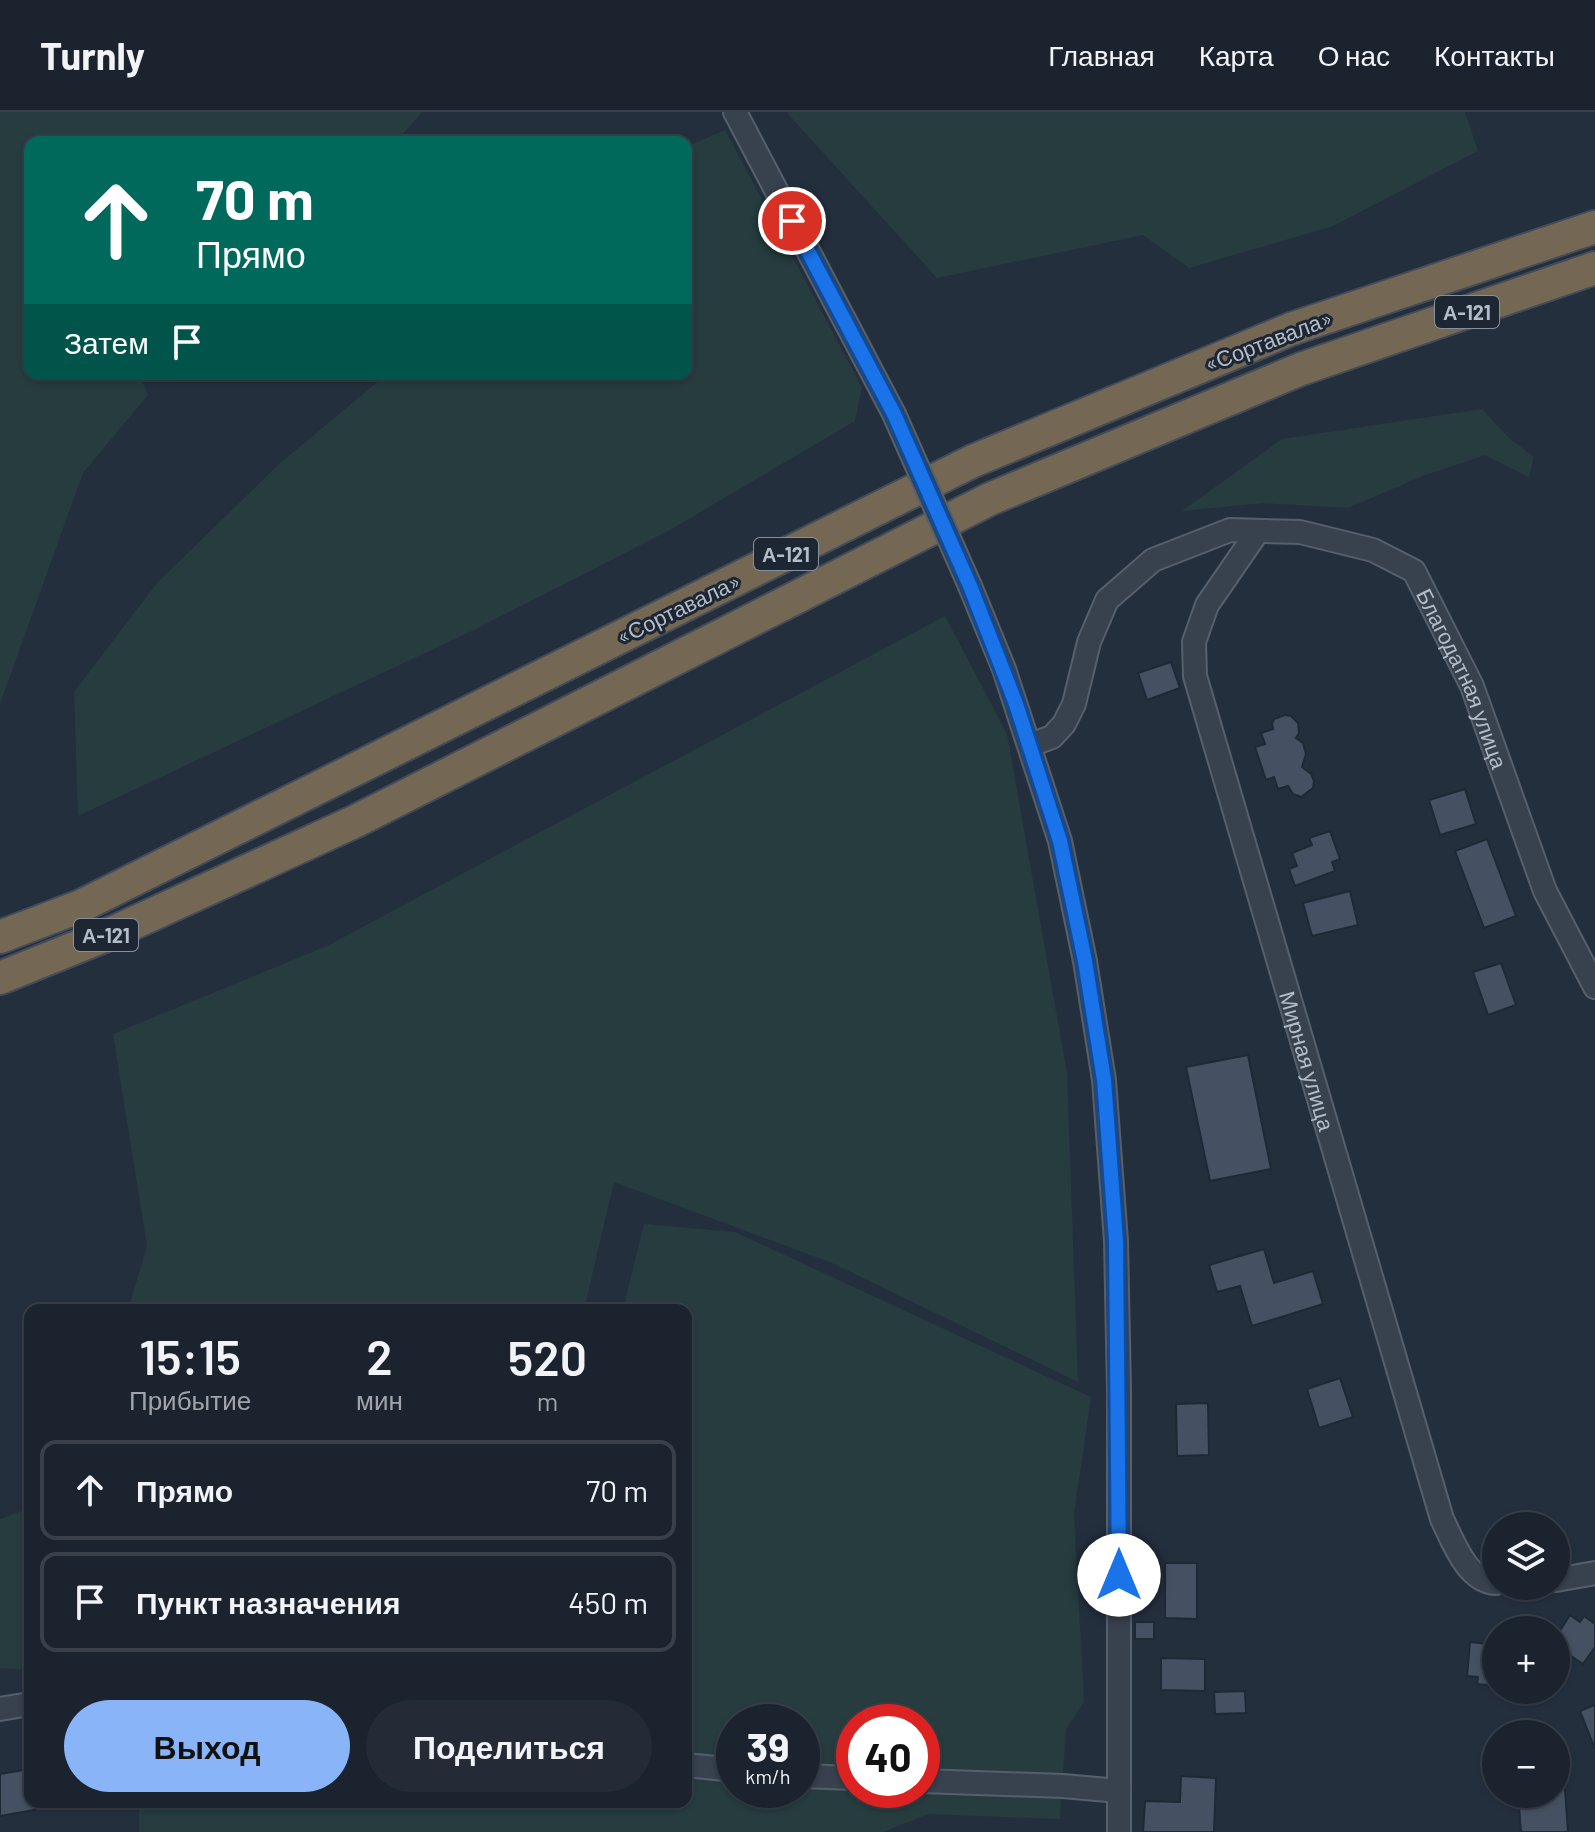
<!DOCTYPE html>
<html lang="ru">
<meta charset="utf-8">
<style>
:root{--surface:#1b232e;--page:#242b36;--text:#f1f3f6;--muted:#a0a4aa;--line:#39404a;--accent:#8ab4f8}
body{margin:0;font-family:Barlow,sans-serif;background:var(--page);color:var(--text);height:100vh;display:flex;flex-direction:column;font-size:30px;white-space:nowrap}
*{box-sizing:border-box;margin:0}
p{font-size:26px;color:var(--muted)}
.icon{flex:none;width:44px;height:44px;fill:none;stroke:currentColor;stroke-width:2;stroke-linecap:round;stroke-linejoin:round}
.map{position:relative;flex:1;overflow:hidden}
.sheet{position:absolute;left:24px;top:1192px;width:668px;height:504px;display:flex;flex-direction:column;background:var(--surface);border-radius:16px;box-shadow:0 2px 6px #0004,0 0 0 2px var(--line)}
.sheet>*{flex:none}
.banner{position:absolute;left:24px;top:24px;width:668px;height:244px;border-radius:16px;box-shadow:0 2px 6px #0004,0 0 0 2px var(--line);background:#00695c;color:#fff;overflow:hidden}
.controls{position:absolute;left:1482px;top:1400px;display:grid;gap:16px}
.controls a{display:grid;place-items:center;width:88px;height:88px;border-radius:50%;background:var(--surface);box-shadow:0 2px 6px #0004,0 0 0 2px var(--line);font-size:40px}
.speed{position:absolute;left:716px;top:1592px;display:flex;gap:16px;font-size:40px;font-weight:700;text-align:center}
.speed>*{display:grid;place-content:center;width:104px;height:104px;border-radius:50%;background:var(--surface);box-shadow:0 2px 6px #0004,0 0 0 2px var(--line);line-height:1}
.speed small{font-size:20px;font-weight:400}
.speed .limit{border:12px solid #d22;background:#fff;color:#111}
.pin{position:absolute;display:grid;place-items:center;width:68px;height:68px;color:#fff;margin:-34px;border:4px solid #fff;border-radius:50%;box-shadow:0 2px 8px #0007}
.me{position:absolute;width:88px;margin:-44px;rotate:0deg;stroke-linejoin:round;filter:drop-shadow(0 0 6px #0008)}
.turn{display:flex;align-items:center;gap:28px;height:168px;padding:0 40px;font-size:36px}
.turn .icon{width:104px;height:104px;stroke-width:2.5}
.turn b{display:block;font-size:56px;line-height:68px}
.then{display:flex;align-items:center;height:76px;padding:0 40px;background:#0003;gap:16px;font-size:30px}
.eta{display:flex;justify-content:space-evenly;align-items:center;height:136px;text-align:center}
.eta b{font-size:48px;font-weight:600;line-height:56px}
.button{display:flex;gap:16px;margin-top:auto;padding:16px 40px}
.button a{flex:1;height:92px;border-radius:48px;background:var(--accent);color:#111;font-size:32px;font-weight:600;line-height:92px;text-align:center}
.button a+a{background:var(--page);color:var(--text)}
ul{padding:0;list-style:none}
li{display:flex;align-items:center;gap:24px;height:100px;margin:0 16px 12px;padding:0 24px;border:4px solid var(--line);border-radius:16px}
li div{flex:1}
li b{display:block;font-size:30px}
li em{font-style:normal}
header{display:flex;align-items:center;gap:48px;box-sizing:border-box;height:112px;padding:0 40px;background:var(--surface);border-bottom:2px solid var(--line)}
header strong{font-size:38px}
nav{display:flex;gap:44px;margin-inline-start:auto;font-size:28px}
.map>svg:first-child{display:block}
.green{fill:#263c3f;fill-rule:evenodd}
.building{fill:#455162;stroke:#1f2835;stroke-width:2}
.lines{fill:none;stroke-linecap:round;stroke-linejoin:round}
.minor-casing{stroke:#565f6c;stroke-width:26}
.highway-casing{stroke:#434c59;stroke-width:36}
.minor{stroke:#38414e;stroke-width:22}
.highway{stroke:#746855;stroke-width:32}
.minor-bridge-casing{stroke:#565f6c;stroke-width:26;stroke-linecap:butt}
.minor-bridge{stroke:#38414e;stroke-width:22}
.route-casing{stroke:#114b97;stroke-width:20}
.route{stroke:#1a73e8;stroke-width:14}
.labels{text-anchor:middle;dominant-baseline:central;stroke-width:6;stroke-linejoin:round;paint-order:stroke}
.shield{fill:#1d2633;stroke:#878f9c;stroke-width:2}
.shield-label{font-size:20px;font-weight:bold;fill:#b4bcc9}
.street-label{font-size:22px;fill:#b4bcc9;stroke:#1d2633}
</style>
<header>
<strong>Turnly</strong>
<nav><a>Главная</a><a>Карта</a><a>О нас</a><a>Контакты</a></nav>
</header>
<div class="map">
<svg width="1595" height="1720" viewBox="0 0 1595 1720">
<rect width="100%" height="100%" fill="#242f3e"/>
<g class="green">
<polygon points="0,0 422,0 396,30 30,30 30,262 139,262 148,283 83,361 0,592"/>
<polygon points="790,0 1465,0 1478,39 1333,114 1189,156 1143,123 937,166 787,1"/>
<polygon points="725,18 862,275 855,309 670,418 472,519 78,704 74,580 157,471 278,353 387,262 686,262 686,35"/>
<polygon points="1482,297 1509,326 1534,345 1529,365 1485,343 1425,363 1348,396 1263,391 1182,399 1282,327"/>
<polygon points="945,504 1007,622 1067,961 1078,1270 832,1151 614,1070 584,1198 128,1198 147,1134 113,922 327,834"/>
<path d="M644,1112L735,1120L1091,1285L1074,1402L1084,1590L1066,1617L1060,1707L928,1702L883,1720H139V1690H686V1198H623ZM734,1610H802V1678H734ZM854,1610H922V1678H854Z"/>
<polygon points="30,1393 30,1558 0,1556 0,1407 27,1397"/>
</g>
<g class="building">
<polygon points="1171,550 1180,576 1147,588 1138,561"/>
<polygon points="1285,603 1291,604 1298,611 1299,621 1296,626 1303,631 1306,642 1302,655 1311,662 1314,669 1313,676 1301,685 1293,682 1288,674 1278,677 1274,665 1266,668 1255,635 1265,632 1261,621 1273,617 1272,612 1274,607"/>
<polygon points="1465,677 1476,712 1440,723 1429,688"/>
<polygon points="1330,719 1340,747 1332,750 1335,759 1295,774 1289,757 1297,754 1292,741 1312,733 1309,726"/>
<polygon points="1487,727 1516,804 1484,816 1455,739"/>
<polygon points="1350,779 1358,813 1312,824 1303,791"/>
<polygon points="1501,851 1516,893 1488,903 1473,860"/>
<polygon points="1248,943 1271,1057 1210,1069 1186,955"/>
<polygon points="1264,1137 1274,1171 1313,1159 1323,1192 1252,1214 1240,1174 1217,1180 1209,1153"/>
<polygon points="1340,1266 1353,1305 1319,1316 1307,1277"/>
<polygon points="1208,1291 1209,1343 1177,1344 1176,1292"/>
<polygon points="1165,1451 1197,1451 1197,1507 1165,1506"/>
<polygon points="1570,1503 1580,1510 1584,1504 1595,1512 1595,1535 1583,1552 1556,1534 1556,1525"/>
<rect x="1135" y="1510" width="19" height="17"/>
<polygon points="1470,1530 1496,1533 1496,1574 1477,1572 1478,1565 1467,1564"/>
<polygon points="1161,1546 1205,1547 1205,1579 1161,1578"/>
<polygon points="1245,1579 1246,1601 1215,1602 1214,1580"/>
<polygon points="1595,1593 1595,1637 1580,1599"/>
<polygon points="30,1657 30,1690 39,1690 40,1697 0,1704 0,1662"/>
<polygon points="1181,1664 1216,1666 1214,1720 1143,1720 1145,1689 1180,1690"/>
<polygon points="1556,1677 1565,1677 1568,1720 1521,1720 1518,1682 1556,1682"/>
</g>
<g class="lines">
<g class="minor-casing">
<g id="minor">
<polyline points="735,0 894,302"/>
<path id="s1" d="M1258,419L1207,493L1194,530L1195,564L1442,1407C1453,1429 1467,1470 1496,1471"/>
<polyline points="970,474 1004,557 1060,729 1085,849 1104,968 1116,1129 1119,1278 1119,1720"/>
<path id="s2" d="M1030,633L1052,625L1064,612L1074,592L1089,530L1107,488L1153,448L1230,418L1300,420L1373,438L1414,459L1472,574L1545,779L1595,875"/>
<polyline points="1556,1468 1595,1461"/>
<polyline points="0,1597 30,1592"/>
<polyline points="686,1653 734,1658"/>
<polyline points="802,1664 854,1666"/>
<polyline points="922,1669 1063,1674 1119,1679"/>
</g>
</g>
<g class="highway-casing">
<g id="highway">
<polyline points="0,825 81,794 973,349 1291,217 1595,115"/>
<polyline points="0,866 114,820 356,709 990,387 1301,257 1595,156"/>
</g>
</g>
<use href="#minor" class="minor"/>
<use href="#highway" class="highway"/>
<g class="minor-bridge-casing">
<polyline id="minor-bridge" points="894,302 970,474"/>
</g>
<use href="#minor-bridge" class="minor-bridge"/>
</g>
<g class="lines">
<g class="route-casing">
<polyline id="route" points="792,109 894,302 970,474 1016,592 1060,729 1085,849 1104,968 1116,1129 1119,1463"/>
</g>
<use href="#route" class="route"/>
</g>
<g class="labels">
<g class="shield">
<rect x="1435" y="184" width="64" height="32" rx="6"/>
<rect x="754" y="426" width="64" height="32" rx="6"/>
<rect x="74" y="807" width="64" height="32" rx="6"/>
</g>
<g class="shield-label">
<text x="1467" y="200">А-121</text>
<text x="786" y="442">А-121</text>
<text x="106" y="823">А-121</text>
</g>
<g class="street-label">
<text transform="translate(1268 228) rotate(-21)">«Сортавала»</text>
<text transform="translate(678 496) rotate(-26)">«Сортавала»</text>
<text stroke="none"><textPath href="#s2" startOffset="626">Благодатная улица</textPath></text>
<text stroke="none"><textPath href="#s1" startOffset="564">Мирная улица</textPath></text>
</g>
</g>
</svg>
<div class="controls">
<a><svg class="icon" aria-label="layers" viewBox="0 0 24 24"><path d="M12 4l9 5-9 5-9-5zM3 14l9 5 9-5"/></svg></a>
<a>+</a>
<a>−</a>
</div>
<div class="speed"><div>39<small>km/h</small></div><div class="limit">40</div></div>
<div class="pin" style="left:792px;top:109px;background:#d93025"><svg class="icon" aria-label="arrive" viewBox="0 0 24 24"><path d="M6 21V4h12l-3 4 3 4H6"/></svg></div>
<svg class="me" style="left:1119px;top:1463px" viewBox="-20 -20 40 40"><circle r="19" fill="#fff"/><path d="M0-13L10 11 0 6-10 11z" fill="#1a73e8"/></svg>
<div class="banner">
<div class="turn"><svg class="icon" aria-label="ahead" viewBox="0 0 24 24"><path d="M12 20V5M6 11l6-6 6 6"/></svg><div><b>70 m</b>Прямо</div></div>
<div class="then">Затем<svg class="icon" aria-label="arrive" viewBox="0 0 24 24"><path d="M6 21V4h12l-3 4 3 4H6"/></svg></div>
</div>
<section class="sheet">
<div class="eta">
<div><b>15:15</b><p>Прибытие</p></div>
<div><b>2</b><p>мин</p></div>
<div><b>520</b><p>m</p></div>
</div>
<ul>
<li><svg class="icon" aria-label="ahead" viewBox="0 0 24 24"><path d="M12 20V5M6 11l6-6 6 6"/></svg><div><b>Прямо</b></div><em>70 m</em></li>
<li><svg class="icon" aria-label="arrive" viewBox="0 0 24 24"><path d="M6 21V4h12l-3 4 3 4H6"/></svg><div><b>Пункт назначения</b></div><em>450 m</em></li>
</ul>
<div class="button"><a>Выход</a><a>Поделиться</a></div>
</section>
</div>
